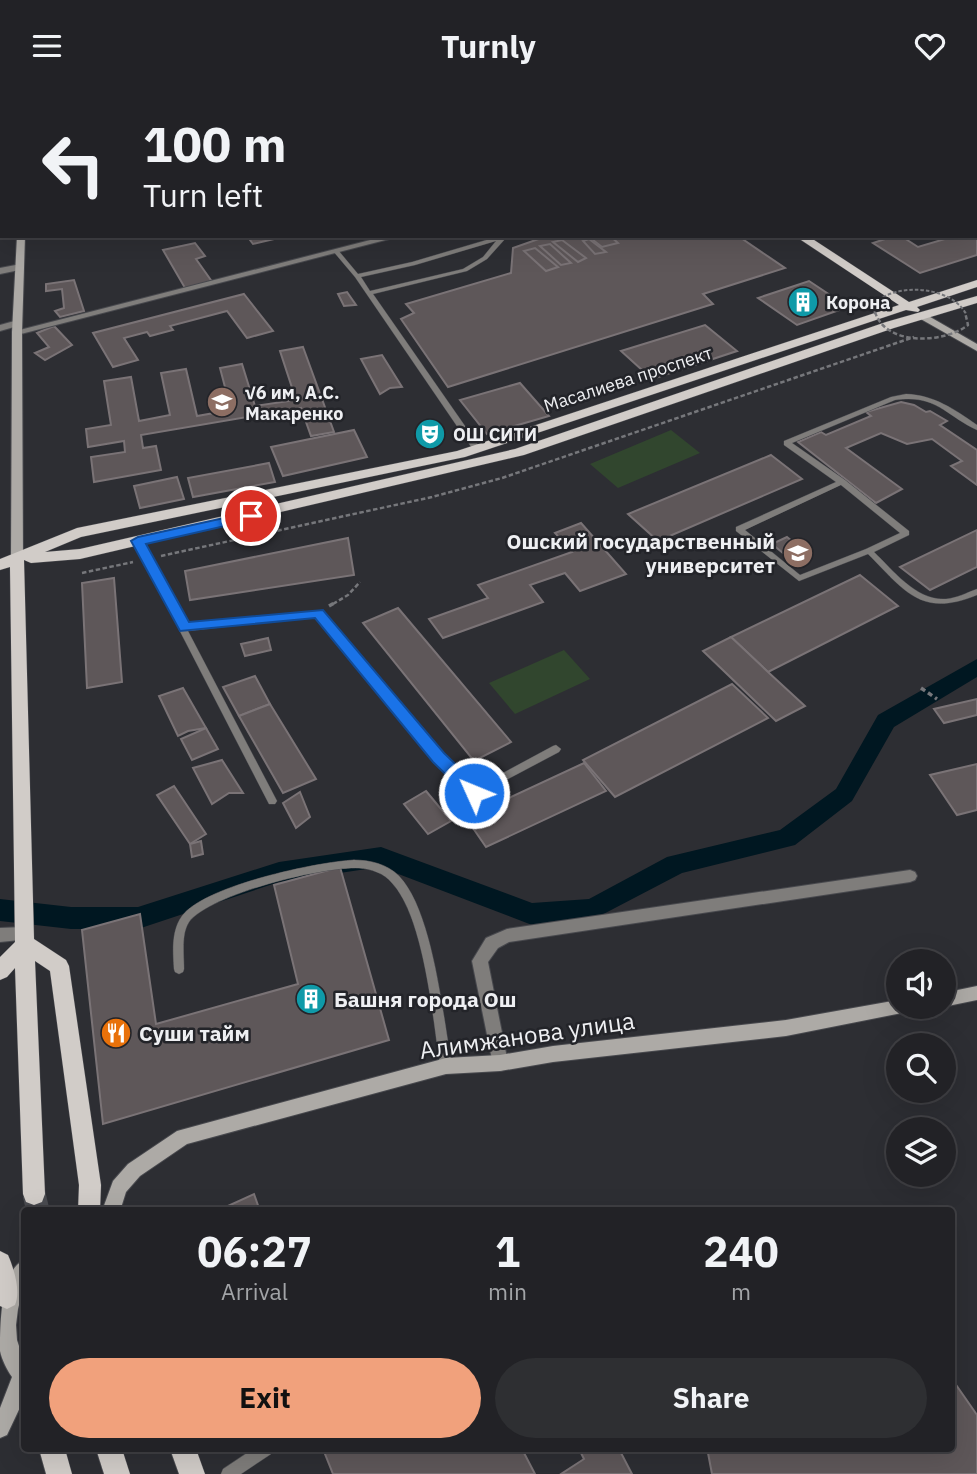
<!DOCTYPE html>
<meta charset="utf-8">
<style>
:root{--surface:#222226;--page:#2e2f32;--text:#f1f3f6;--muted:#a2a4a7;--line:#3f3f43;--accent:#f1a17c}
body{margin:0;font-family:"IBM Plex Sans",sans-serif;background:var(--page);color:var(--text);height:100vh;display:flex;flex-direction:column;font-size:26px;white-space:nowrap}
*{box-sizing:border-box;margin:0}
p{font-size:23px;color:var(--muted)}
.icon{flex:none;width:38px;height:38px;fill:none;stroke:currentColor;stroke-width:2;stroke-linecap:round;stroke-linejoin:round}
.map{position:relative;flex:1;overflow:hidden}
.panel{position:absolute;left:21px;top:1116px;width:934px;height:245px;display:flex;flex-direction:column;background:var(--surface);border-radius:7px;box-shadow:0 7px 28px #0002,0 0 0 2px var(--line)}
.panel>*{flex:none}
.banner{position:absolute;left:0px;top:0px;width:978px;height:147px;box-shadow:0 7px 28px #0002,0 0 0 2px var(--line);background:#222226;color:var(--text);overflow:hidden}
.fabs{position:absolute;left:886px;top:858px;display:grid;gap:14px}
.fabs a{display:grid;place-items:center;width:70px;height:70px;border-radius:50%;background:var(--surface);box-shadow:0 7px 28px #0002,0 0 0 2px var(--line);font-size:35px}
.pin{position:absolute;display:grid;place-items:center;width:60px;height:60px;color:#fff;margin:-30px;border:4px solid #fff;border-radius:50%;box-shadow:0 2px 7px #0007}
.me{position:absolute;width:77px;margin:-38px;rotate:314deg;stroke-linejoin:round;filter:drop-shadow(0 0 5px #0008)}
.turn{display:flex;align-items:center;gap:24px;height:147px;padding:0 28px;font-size:32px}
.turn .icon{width:91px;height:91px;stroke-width:2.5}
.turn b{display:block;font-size:49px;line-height:60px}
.eta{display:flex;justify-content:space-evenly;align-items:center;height:119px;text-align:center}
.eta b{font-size:42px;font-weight:800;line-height:49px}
.button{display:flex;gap:14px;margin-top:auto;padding:14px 28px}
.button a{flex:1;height:80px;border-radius:42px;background:var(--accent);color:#111;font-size:28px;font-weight:800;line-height:80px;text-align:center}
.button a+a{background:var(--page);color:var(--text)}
header{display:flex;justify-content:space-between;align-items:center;height:91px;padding:0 28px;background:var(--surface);font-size:32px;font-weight:800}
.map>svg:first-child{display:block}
.green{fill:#31462e}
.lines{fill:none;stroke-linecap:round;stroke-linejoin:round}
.canal{fill:#001721;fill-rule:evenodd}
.building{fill:#5e5759;stroke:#7a7376;stroke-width:2}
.primary-tunnel{stroke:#4a4b50;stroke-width:23;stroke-dasharray:23 11;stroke-linecap:butt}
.lane-casing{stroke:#48494e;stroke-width:1}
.street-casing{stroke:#48494e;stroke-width:2}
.secondary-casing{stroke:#48494e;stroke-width:2}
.primary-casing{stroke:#48494e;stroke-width:1}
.path-far1{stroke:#76777b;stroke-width:2.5;stroke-dasharray:4.5 2.5;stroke-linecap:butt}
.path{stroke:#76777b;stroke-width:3.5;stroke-dasharray:5 3.5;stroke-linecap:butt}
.lane{fill:#7f7d7b;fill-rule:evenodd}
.street{fill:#7f7d7b;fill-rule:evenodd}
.secondary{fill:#adaaa6;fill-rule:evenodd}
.primary{fill:#d1ccc8;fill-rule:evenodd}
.path-bridge-far1{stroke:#76777b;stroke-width:2;stroke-dasharray:3.5 2;stroke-linecap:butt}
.path-bridge{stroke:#76777b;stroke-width:2.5;stroke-dasharray:4.5 2.5;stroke-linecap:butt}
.route{fill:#1a73e8;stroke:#114b97;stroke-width:2}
.labels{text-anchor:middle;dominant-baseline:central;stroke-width:5;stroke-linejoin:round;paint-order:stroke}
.far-poi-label{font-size:18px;font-weight:bold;fill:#eeeff2;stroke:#232429;text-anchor:start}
.far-street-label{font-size:18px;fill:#eeeff2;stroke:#232429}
.poi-label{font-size:21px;font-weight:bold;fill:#eeeff2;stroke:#232429;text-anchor:start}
.near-street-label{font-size:24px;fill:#eeeff2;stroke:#232429}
</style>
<header><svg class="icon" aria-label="menu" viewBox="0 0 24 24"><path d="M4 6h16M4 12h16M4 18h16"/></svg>Turnly<svg class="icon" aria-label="heart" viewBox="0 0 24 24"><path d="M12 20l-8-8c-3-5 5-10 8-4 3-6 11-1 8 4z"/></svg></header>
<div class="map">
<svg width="977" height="1383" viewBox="0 0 977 1383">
<rect width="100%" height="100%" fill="#2d2e33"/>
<g class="green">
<polygon points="671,339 700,362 618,397 590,373"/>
<polygon points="564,559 590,588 515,623 489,592"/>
</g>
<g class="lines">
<polygon class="canal" points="977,568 977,586 894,636 852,710 795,754 682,782 592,829 532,834 380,776 279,791 138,838 71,838 0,830 0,808 71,816 138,816 279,771 381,756 532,812 589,808 667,766 780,739 836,698 878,624"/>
</g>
<g class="building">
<polygon points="247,145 287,145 253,153"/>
<polygon points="547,145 738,145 785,177 703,203 713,213 448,296 401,228 414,222 406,213 511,182 513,157"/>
<polygon points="588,145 610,145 618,152 602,156"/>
<polygon points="894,145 901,145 918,156 955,145 973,145 977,148 977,164 920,182 873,152"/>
<polygon points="589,148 606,161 595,163 583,150"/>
<polygon points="562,149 586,167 578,171 553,151"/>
<polygon points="195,152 205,165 196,168 213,192 185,197 163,159"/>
<polygon points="550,153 571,172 561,174 540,155"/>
<polygon points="535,157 558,176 546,180 524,160"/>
<polygon points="74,189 84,220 60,226 55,220 64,217 62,198 46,200 46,193"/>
<polygon points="809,190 848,216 797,234 758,207"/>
<polygon points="347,201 356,214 344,215 338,203"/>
<polygon points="244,203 273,240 247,247 227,220 170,235 173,239 150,245 147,241 124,247 138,269 113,276 93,242"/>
<polygon points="705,234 737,260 652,288 621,260"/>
<polygon points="54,235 72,254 45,269 35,262 49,256 37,242"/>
<polygon points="303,256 334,341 311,345 301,317 141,344 143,357 156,355 161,379 94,391 91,366 125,361 124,350 88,356 86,338 111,334 104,290 131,286 139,330 170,324 161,282 186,278 197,325 231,319 220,277 242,273 255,315 296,309 280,260"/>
<polygon points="382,264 402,296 390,297 380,303 361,268"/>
<polygon points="520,292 549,325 487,343 460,309"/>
<polygon points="901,311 914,314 926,321 930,320 947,330 940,334 977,359 977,394 951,375 962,370 932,348 907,353 881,342 846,357 902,398 876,412 798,351 821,341 826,344 871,325 866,321"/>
<polygon points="354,339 367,366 283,385 271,356"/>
<polygon points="771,364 802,388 658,450 628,423"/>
<polygon points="269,372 275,391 193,406 188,387"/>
<polygon points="177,386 184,408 140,417 134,395"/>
<polygon points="581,432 626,483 580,500 565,482 530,494 543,511 443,547 429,528 488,507 478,494 572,461 555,442"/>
<polygon points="977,439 977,476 930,499 900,476"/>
<polygon points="787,446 798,455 783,462 772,453"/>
<polygon points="348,447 354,484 190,509 185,480"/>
<polygon points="860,484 898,515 768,581 731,546"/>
<polygon points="114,487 122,591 87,597 82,492"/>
<polygon points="398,517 511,651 474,670 363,532"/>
<polygon points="731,546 768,581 805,615 776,630 703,560"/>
<polygon points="268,547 271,559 245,565 241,553"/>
<polygon points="255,585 270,613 239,625 223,596"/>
<polygon points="732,593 768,627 615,706 583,669"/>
<polygon points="183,597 206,637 188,640 178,645 159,605"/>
<polygon points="977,608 977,624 944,632 934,618"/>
<polygon points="270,613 316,688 283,702 239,625"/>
<polygon points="206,637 218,658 192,669 181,648"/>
<polygon points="222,669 243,702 229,702 212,713 193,677"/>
<polygon points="584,672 606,700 486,756 466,727"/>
<polygon points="977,673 977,719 957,724 930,684"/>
<polygon points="174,695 206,743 190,753 157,704"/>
<polygon points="426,700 451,730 428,743 404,713"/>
<polygon points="300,701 310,726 296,737 283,712"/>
<polygon points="201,750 203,763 192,766 190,753"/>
<polygon points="340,776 389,949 103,1033 82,839 140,823 156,933 298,893 274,794"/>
<polygon points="254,1103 260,1120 217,1120"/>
<polygon points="952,1288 977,1324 977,1383 712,1383 708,1362 704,1358 952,1358"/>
<polygon points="323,1358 522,1358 535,1383 333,1383"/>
<polygon points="579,1358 619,1358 632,1383 561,1383 584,1368"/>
</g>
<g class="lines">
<polyline class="primary-tunnel" points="34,1103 38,1120"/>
<g class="lane-casing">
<g id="lane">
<polygon points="134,0 138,0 139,2 134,2"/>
<polygon points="201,0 206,0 207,2 202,2"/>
<polygon points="521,0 528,0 525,2 517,2"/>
<polygon points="544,0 549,0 551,2 545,2"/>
<polygon points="586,0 591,0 592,2 587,2"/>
<path d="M500,145H510L505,148L487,168L467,180L373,203L481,358L477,360H474L355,186L333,160L338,159L358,183L412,171ZM496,150L483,166L463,178L370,200L361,186L415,174Z"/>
<path d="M906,303C934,304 954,318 977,334V339C945,324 936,303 895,309L792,352L845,389L909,440V444L874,461C893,479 916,510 946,508C957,507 966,502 977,498V504C921,527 905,500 868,463L799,490L736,440V436L836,391L784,354V350L891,306ZM841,394L900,442L866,458L800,484L745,439Z"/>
<polygon points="138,448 142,451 185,534 322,520 441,664 475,697 553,655 556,654 561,658 559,661 474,706 471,705 435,670 317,525 188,540 277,710 275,713 269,713 134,451"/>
<path d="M354,769C370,769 387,773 399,785C433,820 443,926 452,975L450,979L446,980L442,979L440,975C433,928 424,826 392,792C384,782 371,778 359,777C324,775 210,803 189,831C181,843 184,864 184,878L183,881L179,883L175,881L174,878C173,861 171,840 182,825C204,795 316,771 354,769Z"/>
<polygon points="253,1358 273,1358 271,1363 241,1383 221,1383 223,1378"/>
</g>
</g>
<g class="street-casing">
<g id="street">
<polygon points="115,0 129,0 113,2"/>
<polygon points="403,0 413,0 415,2 405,2"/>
<polygon points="759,0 774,0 757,2"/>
<polygon points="798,0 806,0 807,2 800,2"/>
<polygon points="967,0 976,0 977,3 969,2"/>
<rect x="0" y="18" width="2" height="4"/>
<rect x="976" y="40" width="1" height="4"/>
<rect x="0" y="86" width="2" height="4"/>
<polygon points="386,145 401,145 17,244 12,241"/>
<polygon points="21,173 24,174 24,178 0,183 0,177"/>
<polygon points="18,229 21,230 21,234 0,240 0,234"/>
<polygon points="910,779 915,781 917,785 915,789 910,791 509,851 498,857 488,871 508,972 506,978 500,980 494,978 472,870 486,847 507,838"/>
<polygon points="24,836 29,838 32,843 29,848 0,851 0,837"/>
</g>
</g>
<g class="secondary-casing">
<g id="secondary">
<polygon points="15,0 23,0 23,2 16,2"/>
<polygon points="17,145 25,145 22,241 23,469 17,473 11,469 12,241"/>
<polygon points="919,223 925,223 977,253 977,260 919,227"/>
<polygon points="977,895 977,909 943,916 940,915 943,915 943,902"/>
<polygon points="898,909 898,915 914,915 912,920 786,945 553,971 500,980 446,983 187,1053 140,1085 126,1101 120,1120 102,1120 113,1090 128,1073 177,1040 446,967 500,964 553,955 786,929"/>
<path d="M24,1169V1194L18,1218L16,1234L17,1249L24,1270V1308L7,1344L0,1347V1317L12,1286C7,1279 2,1269 0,1260C0,1237 0,1179 24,1169Z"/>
</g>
</g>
<g class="primary-casing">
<g id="primary">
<polygon points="565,0 574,0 575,2 566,2"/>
<polygon points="795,145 808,145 909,211 977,189 977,196 917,216 920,219 918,221 906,219 465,366 81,446 45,461 80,458 515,358 886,231 977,205 977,212 894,237 524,364 80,468 31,472 24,469 34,848 66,869 69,875 101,1094 100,1120 78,1120 79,1094 50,880 35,870 45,1103 42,1111 34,1114 26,1111 23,1103 15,877 7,886 0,889 0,866 15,851 10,476 0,479 0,468 77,437 457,360 899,214"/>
<path d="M0,1160L8,1164C14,1178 21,1200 15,1214L7,1218L0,1215Z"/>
<polygon points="39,1358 65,1358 72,1383 46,1383"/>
<polygon points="96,1358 122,1358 130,1383 104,1383"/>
<polygon points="170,1358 196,1358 205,1383 179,1383"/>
</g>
</g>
<g class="path-far1">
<polyline points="161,465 432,406 502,387 914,246"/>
<polyline points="82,482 133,471"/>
<polyline points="333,513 348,504 360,491"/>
</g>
<g class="path">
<polyline points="329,515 336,511"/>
<polyline points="921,597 937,608"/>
</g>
<use href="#lane" class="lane"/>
<use href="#street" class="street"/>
<use href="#secondary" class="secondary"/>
<use href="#primary" class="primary"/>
<path class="path-bridge-far1" d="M875,223L873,214C893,191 951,194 966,223"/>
<path class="path-bridge" d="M875,221C886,256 945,252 968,234L965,221"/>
</g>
<polygon class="route" points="251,421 258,425 256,428 146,453 189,531 323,519 444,662 480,697 482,702 480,706 469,706 433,671 315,527 180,540 131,450 138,446"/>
<defs>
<g id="building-disc" transform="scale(1.575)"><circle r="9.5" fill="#0f9aa8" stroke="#232429"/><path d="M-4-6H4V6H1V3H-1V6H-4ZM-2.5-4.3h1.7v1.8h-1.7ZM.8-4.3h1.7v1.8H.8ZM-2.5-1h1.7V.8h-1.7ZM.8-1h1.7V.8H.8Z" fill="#fff"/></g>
<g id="school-disc" transform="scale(1.575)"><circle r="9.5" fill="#8d6e63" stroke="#232429"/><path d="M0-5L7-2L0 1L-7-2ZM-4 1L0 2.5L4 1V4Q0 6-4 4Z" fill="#fff"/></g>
<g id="theatre-disc" transform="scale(1.575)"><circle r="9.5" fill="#0f9aa8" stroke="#232429"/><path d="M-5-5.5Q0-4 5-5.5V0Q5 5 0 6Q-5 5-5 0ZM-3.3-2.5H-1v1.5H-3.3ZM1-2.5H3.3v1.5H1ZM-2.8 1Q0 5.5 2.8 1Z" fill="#fff"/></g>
<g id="university-disc" transform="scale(1.575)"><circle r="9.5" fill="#8d6e63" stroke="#232429"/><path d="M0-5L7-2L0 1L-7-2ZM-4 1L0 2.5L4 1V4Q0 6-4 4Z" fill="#fff"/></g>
<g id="restaurant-disc" transform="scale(1.575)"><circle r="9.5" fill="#e8710a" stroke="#232429"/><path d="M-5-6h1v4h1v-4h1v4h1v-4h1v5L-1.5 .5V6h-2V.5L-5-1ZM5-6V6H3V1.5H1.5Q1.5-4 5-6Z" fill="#fff"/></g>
</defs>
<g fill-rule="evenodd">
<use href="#building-disc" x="803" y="211"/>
<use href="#school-disc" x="222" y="311"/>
<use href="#theatre-disc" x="430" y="343"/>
<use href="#university-disc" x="798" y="462"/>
<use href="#building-disc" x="311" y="908"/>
<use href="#restaurant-disc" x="116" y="942"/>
</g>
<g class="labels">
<g class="far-poi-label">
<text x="826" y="211">Корона</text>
<text x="245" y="301">√6 им, А.С.<tspan x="245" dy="21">Макаренко</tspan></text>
<text x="453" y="343">ОШ СИТИ</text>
</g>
<g class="far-street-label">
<text transform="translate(628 288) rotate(-18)">Масалиева проспект</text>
</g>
<g class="poi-label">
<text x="775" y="450" text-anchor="end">Ошский государственный<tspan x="775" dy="24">университет</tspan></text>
<text x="334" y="908">Башня города Ош</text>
<text x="139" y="942">Суши тайм</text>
</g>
<g class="near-street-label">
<text transform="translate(527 944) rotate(-8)">Алимжанова улица</text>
</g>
</g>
</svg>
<div class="fabs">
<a><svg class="icon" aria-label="sound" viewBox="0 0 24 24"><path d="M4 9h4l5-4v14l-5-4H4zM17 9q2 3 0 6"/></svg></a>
<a><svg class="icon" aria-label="search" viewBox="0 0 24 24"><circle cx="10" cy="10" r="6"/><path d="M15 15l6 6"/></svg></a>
<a><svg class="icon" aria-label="layers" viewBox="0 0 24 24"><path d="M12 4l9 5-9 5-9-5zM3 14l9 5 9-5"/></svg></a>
</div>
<div class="pin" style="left:251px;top:425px;background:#d93025"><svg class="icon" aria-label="arrive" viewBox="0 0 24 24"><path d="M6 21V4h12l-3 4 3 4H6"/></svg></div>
<svg class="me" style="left:474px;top:702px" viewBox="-20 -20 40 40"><circle r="17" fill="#1a73e8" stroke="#fff" stroke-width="3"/><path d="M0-11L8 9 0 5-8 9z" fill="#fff"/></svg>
<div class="banner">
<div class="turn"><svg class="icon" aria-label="left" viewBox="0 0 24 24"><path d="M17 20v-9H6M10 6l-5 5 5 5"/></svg><div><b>100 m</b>Turn left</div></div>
</div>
<section class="panel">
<div class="eta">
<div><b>06:27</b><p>Arrival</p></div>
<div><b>1</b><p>min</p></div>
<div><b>240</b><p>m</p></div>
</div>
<div class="button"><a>Exit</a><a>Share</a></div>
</section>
</div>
